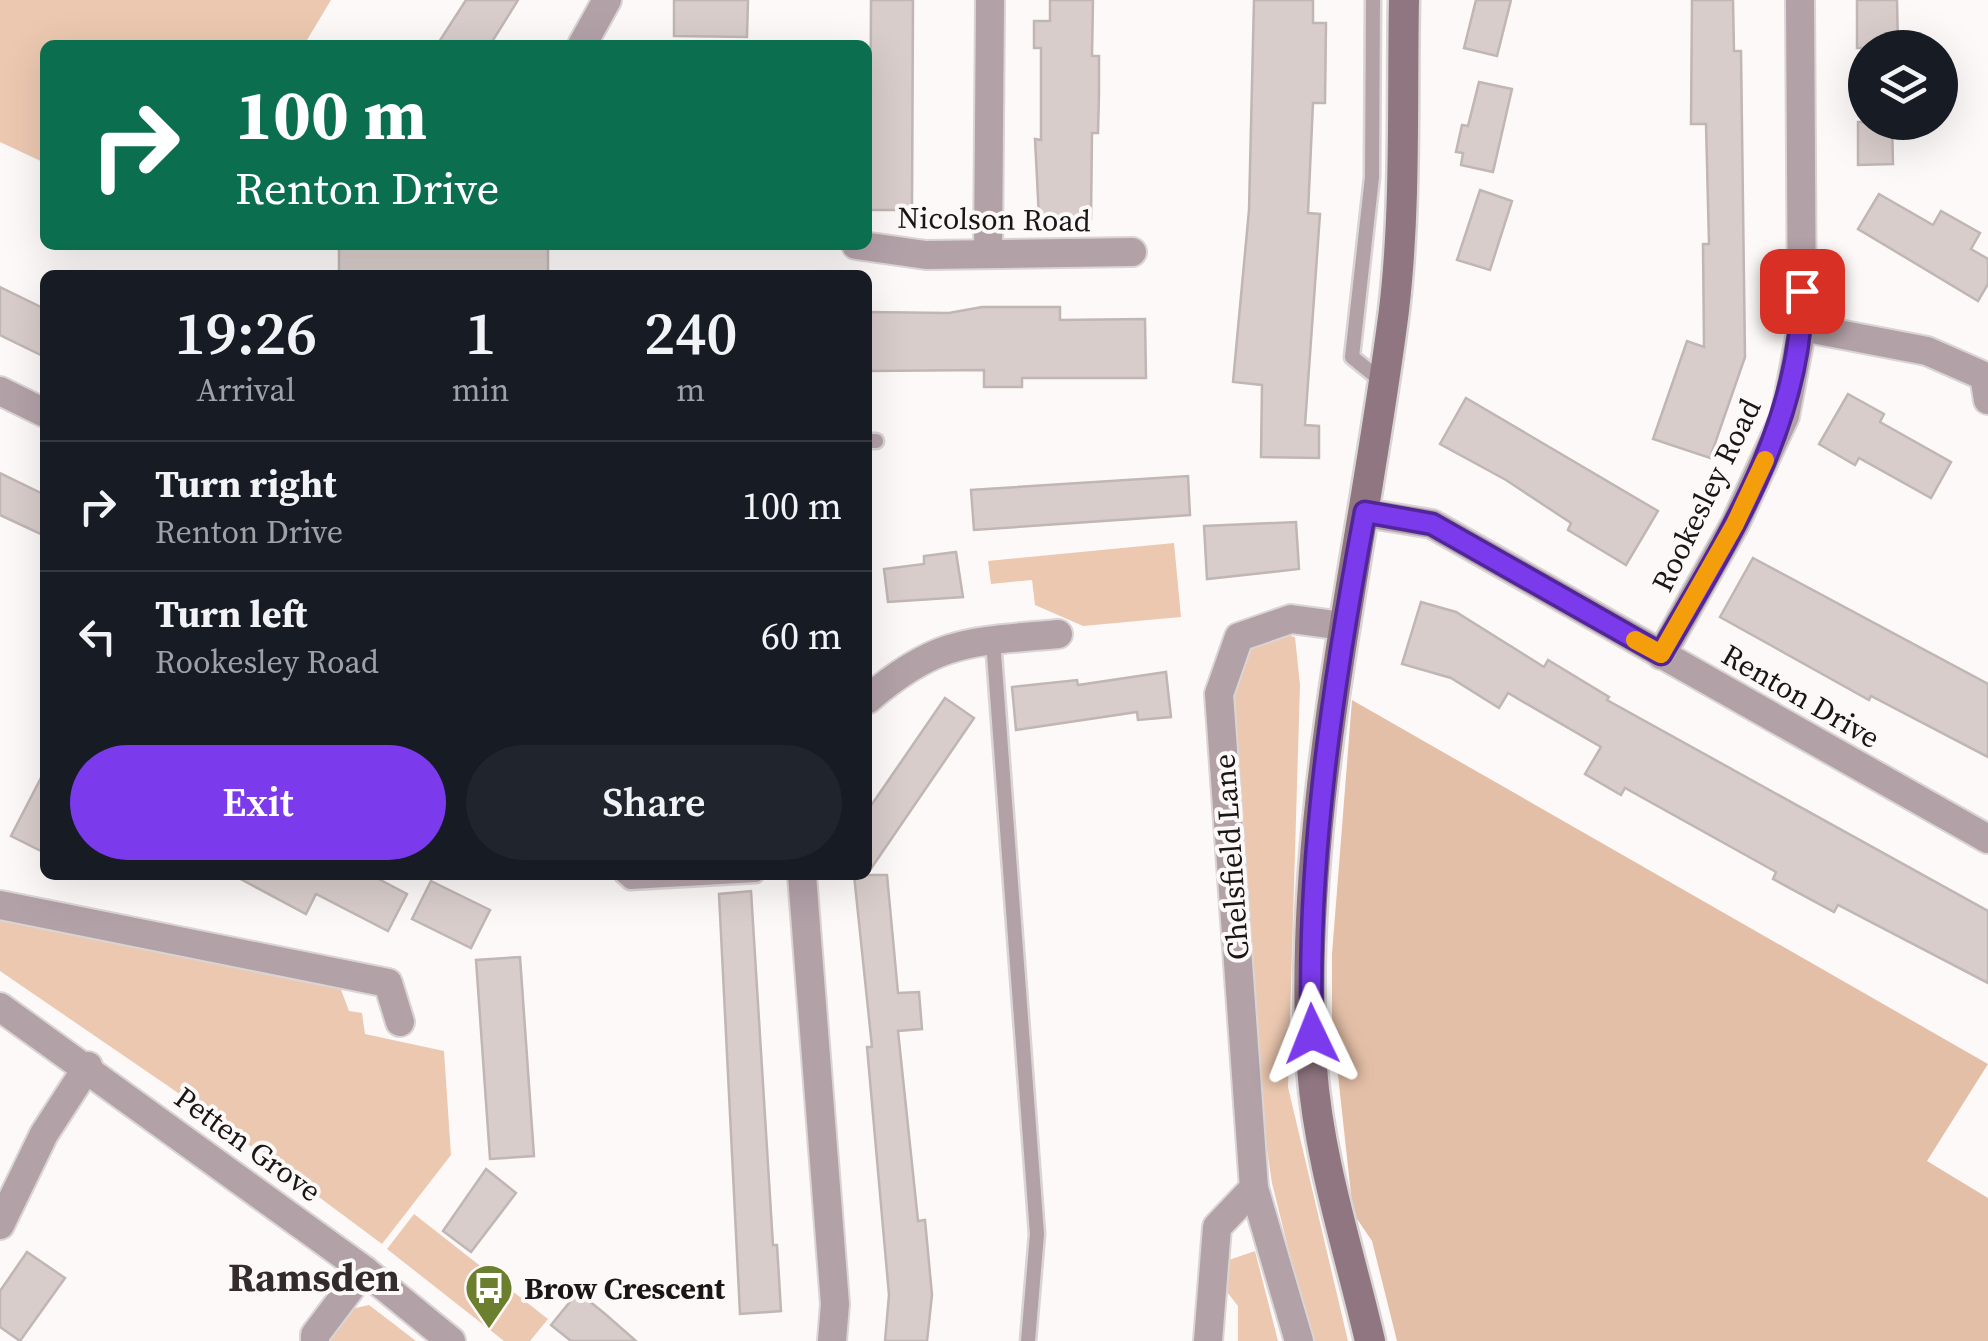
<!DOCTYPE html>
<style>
:root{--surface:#171b24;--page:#20242c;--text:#f1f3f6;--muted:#9ea1a6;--line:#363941;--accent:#7c3aed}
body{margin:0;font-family:"Source Serif 4",serif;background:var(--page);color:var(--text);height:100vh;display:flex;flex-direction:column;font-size:38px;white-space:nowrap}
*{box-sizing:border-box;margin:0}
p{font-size:32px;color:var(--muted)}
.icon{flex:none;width:55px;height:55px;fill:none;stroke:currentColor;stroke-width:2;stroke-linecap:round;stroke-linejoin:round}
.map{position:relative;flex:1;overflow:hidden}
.drawer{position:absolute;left:40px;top:270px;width:832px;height:610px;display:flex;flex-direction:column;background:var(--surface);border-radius:15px;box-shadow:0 10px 40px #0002}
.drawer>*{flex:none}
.banner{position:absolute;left:40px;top:40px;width:832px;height:210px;border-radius:15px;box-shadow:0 10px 40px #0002;background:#0b6e4f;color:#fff;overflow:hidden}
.fabs{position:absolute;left:1848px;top:30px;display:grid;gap:20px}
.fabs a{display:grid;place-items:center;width:110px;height:110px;border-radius:50%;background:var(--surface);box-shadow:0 10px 40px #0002;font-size:50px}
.pin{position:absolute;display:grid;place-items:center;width:85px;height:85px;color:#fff;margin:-42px;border-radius:20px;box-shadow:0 5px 15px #0006}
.me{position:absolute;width:110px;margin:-55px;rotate:358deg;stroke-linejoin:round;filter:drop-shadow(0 0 8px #0008)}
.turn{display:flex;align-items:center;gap:35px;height:210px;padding:0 30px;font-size:45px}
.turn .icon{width:130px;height:130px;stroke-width:2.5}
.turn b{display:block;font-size:70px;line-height:85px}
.eta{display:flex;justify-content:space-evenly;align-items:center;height:170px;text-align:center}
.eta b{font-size:60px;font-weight:600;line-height:70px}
.button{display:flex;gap:20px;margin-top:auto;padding:20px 30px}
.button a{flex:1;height:115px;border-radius:60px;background:var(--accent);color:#fff;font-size:40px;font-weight:600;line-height:115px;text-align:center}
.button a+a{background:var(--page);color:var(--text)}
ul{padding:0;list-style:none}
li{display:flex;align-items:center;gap:30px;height:130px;padding:0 30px;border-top:2px solid var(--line)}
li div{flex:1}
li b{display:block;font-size:38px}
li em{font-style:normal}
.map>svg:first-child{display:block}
.green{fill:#ecc8b0}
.forest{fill:#e4bfa7}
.building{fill:#d8cdcb;stroke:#c0b6b3;stroke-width:2.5}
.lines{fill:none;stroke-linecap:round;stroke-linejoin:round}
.lane-casing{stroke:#dad5d5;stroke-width:19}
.street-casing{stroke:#dad5d5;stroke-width:32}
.secondary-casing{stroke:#dad5d5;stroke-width:35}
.lane{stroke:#b3a1a8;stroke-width:14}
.street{stroke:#b3a1a8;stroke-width:28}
.secondary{stroke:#907681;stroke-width:30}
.route-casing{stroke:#51269a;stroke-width:25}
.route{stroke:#7c3aed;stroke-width:18}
.slow{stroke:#f59e0b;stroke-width:18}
.labels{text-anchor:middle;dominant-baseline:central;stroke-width:8;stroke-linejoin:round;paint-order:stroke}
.street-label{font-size:30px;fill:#1a1616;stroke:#fef9f9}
.poi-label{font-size:30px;font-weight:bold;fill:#1a1616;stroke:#fef9f9;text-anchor:start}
.district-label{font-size:40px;font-weight:bold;fill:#342c2c;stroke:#fef9f9}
</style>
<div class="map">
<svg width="1988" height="1341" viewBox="0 0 1988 1341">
<rect width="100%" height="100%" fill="#fef9f9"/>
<g class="green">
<polygon points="0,0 331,0 304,45 45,45 45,163 0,142"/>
<polygon points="1174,543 1181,617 1083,626 1035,605 1032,580 991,584 988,561"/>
<polygon points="1281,634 1295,637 1300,685 1288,1087 1348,1341 1311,1341 1272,1183 1256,1078 1229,686 1250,645"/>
<polygon points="0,919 340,987 349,1011 362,1013 365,1034 444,1051 451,1155 382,1244 187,1099 0,971"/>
<polygon points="414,1214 548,1319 530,1341 504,1341 387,1249"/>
<polygon points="1255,1251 1278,1341 1238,1341 1238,1306 1223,1287 1223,1262"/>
<polygon points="369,1305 416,1341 327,1341 351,1309"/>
</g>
<polygon class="forest" points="1352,700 1988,1064 1927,1161 1988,1198 1988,1341 1397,1341 1372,1241 1353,1213 1332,1020 1332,954"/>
<g class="building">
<polygon points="466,0 518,0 490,45 437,45"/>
<polygon points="674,0 748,0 747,37 674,36"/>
<polygon points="871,0 913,0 912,210 870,210"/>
<polygon points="1050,0 1093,0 1092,56 1099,56 1099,94 1098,133 1092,133 1091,219 1039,218 1035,139 1041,140 1041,48 1034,48 1034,21 1050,21"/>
<polygon points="1254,0 1313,0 1313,23 1326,23 1325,103 1313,103 1308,213 1320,214 1305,425 1319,426 1319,458 1261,457 1262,385 1233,382 1249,210"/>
<polygon points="1476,0 1511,0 1497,56 1464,48"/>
<polygon points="1692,0 1733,0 1734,51 1741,51 1745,357 1710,458 1653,439 1687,341 1704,347 1703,244 1709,244 1706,124 1691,124"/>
<polygon points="1857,0 1897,0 1898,48 1857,48"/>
<polygon points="1479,82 1512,89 1493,172 1461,165 1463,153 1456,152 1462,125 1468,126"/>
<polygon points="1858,122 1892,122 1893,164 1858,165"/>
<polygon points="1480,190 1512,201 1490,270 1457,260"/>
<polygon points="1879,194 1933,225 1941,211 1980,233 1971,249 1988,259 1988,284 1978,301 1858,229"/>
<rect x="339" y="245" width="209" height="30"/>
<polygon points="0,287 45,309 45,357 0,335"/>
<polygon points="982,307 1060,307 1060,320 1145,319 1146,378 1022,378 1022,387 984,387 984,370 869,371 868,312 949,313"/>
<polygon points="1848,394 1884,414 1880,422 1951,462 1931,498 1859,458 1855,465 1819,444"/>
<polygon points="1466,398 1658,511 1626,565 1568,530 1571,523 1506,480 1440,444"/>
<polygon points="0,473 45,495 45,536 0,515"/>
<polygon points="1188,476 1190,515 974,530 971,490"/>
<polygon points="1296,522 1299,569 1207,579 1204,526"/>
<polygon points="956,552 963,597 888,602 884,569 924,564 924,556"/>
<polygon points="1753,558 1988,684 1988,757 1871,696 1869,700 1720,617"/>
<polygon points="1421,602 1456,612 1544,667 1548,660 1609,697 1607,700 1988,911 1988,983 1838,905 1834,912 1773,879 1776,872 1625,788 1621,795 1585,774 1601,747 1508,693 1499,708 1451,678 1402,664"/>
<polygon points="1166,672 1171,717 1138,720 1137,712 1016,730 1012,687 1077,680 1078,685"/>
<polygon points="945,698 974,718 868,873 868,810"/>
<polygon points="45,770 45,853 11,836"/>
<polygon points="233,875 371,875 407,894 388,931 316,894 306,914"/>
<polygon points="854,875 887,875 898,993 919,992 922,1029 898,1031 918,1221 925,1220 932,1295 927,1341 885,1341 889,1295 867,1047 872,1047"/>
<polygon points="431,881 490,910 471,948 412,919"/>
<polygon points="751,891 773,1245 777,1245 781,1311 740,1314 719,894"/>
<polygon points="520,957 534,1156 490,1159 476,960"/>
<polygon points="486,1169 516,1193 471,1252 443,1231"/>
<polygon points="27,1252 65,1278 20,1341 0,1327 0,1291"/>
<polygon points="578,1292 604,1313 636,1341 571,1341 551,1325"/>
</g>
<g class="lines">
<g class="lane-casing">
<g id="lane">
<polyline points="1373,0 1372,177 1352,357 1383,382"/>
<polyline points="868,441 876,441"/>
<polyline points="993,640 1037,1234 1028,1341"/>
<polyline points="622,875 630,882 756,875"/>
</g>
</g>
<g class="street-casing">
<g id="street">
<polyline points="582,45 607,0"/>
<polyline points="856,245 926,255 1132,252"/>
<polyline points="988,254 990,0"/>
<polyline points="1802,327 1927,351 1984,376 1988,400"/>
<polyline points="0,391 45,413"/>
<polyline points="1365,513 1432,524 1988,839"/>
<polyline points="1661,655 1735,524 1785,416 1802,327 1800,0"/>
<path d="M868,699C938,639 970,642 1058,634"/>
<polyline points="802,875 835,1304 832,1341"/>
<polyline points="0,905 388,983 400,1022"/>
<polyline points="0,1007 364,1270 451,1341"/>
<polyline points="1254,1188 1299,1341"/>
<polyline points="0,1225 44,1134 88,1066"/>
<polyline points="315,1341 315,1335 364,1270"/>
<polyline points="1208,1341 1217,1227 1254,1188 1219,694 1239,637 1291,619 1343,626"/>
</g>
</g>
<g class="secondary-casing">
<path id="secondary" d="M1370,1341C1349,1250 1319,1162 1312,1068C1295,820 1363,555 1394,310C1406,208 1402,103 1404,0"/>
</g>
<use href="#lane" class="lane"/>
<use href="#street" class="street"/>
<use href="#secondary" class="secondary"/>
</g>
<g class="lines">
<g class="route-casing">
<path id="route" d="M1312,1034C1306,860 1333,683 1365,512L1432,524L1661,654C1726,541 1802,426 1802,291"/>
</g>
<use href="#route" class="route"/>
<polyline class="slow" points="1635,640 1661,654 1735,524 1765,460"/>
</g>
<defs>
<g id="bus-pin" transform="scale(2.5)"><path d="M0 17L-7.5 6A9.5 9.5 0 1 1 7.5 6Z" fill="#6c7f2e" stroke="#fef9f9"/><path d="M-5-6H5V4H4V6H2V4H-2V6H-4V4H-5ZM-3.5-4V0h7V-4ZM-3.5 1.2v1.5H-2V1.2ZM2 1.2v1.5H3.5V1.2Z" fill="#fff"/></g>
</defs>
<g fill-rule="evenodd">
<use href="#bus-pin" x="489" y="1288"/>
</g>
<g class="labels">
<g class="street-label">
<text transform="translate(994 219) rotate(1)">Nicolson Road</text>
<text transform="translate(1706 495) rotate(-64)">Rookesley Road</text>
<text transform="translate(1801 696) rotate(30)">Renton Drive</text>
<text transform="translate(1231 857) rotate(-94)">Chelsfield Lane</text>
<text transform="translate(248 1144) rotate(36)">Petten Grove</text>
</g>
<g class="poi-label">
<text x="524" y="1288">Brow Crescent</text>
</g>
<g class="district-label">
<text x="314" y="1277">Ramsden</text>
</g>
</g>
</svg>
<div class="fabs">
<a><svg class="icon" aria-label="layers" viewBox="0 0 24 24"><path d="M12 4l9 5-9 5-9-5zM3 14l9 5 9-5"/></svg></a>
</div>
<div class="pin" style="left:1802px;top:291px;background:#d93025"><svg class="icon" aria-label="arrive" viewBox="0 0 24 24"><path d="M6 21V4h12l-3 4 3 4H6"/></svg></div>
<svg class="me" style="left:1312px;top:1034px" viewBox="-20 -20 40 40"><path d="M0-17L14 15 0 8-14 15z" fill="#7c3aed" stroke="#fff" stroke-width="4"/></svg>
<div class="banner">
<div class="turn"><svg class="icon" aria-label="right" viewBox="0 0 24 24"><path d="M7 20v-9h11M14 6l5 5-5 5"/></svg><div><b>100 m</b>Renton Drive</div></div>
</div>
<section class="drawer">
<div class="eta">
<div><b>19:26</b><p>Arrival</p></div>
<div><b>1</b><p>min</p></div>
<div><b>240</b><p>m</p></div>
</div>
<ul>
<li><svg class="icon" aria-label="right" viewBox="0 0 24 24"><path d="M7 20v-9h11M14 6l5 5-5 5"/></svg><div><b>Turn right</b><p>Renton Drive</p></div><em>100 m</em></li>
<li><svg class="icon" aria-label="left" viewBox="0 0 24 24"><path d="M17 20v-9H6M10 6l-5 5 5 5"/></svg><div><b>Turn left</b><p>Rookesley Road</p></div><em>60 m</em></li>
</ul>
<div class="button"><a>Exit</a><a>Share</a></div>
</section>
</div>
